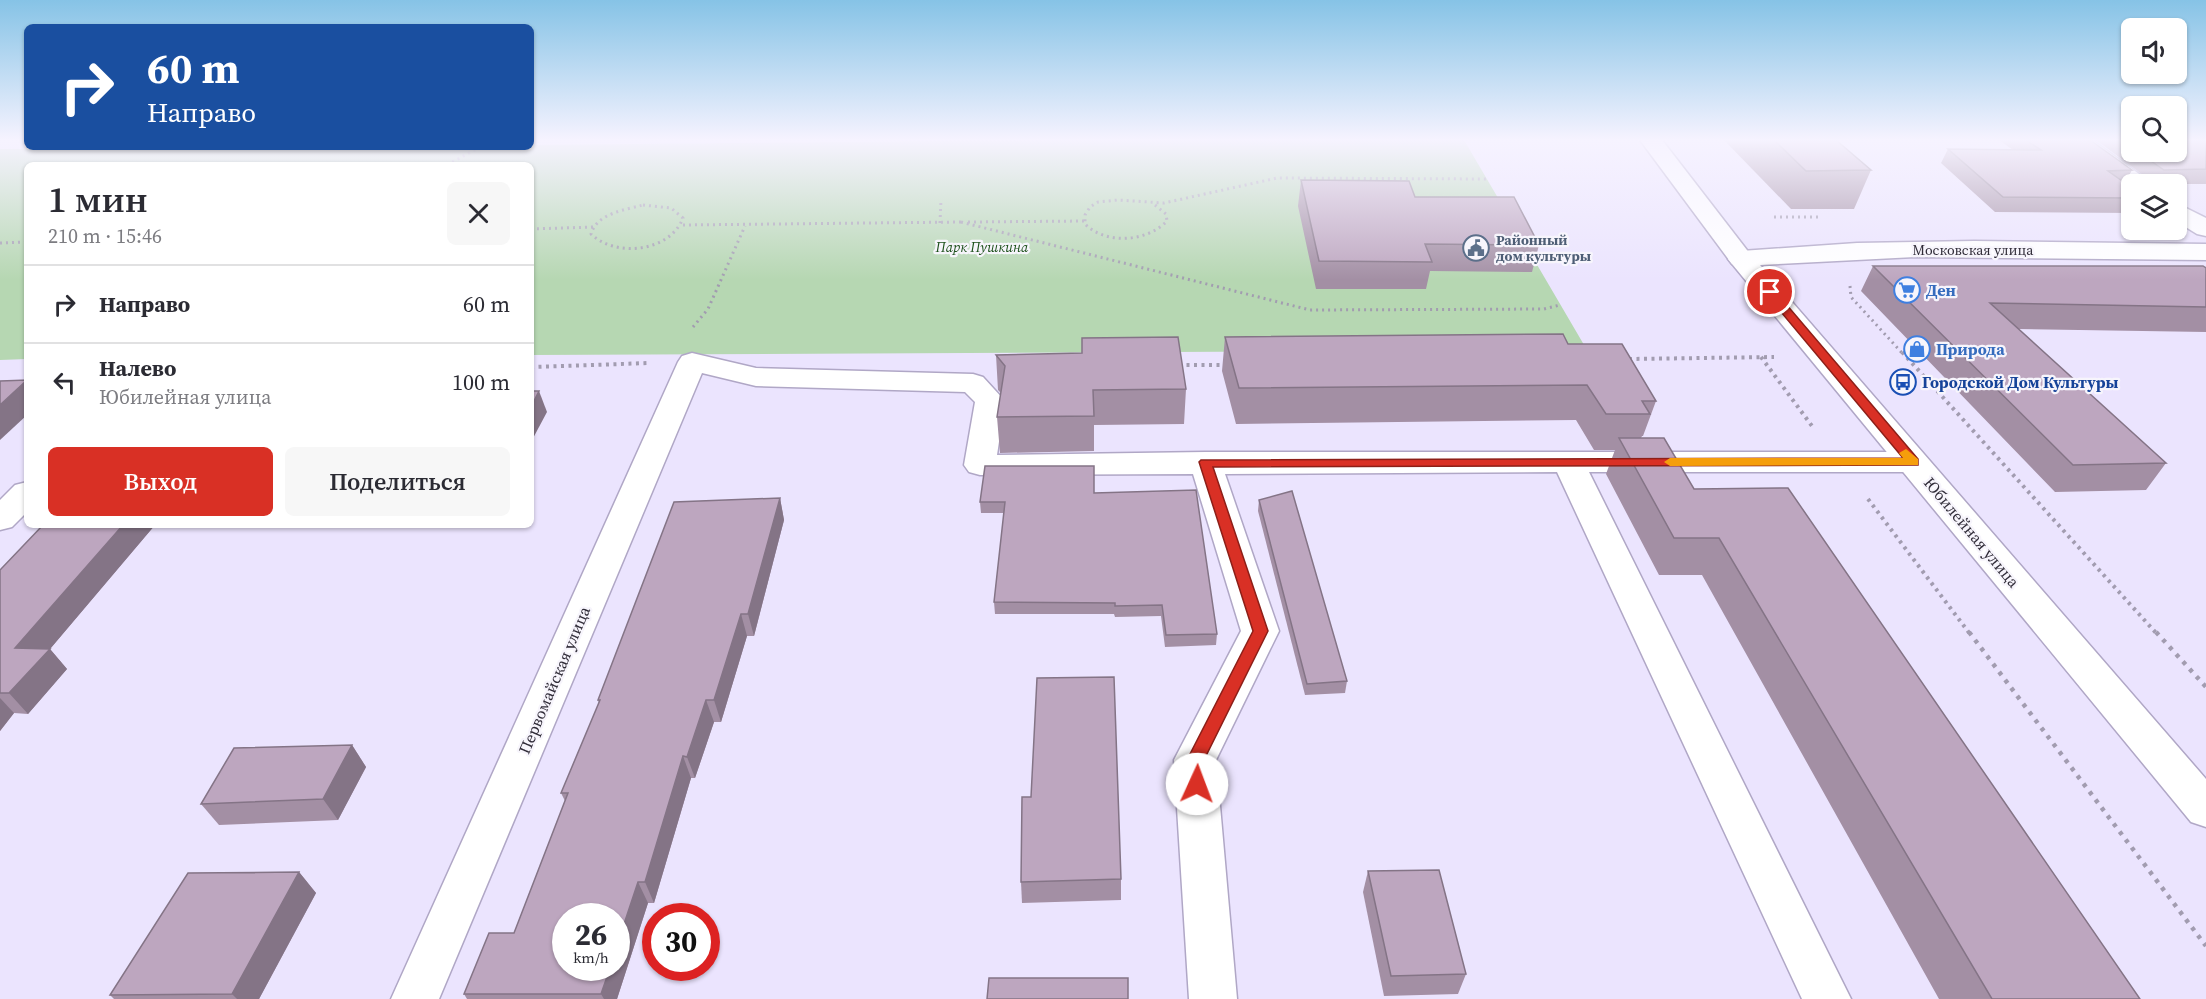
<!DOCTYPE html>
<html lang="ru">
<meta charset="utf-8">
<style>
:root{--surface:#fff;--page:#f7f7f7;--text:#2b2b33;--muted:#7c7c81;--line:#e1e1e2;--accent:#d93025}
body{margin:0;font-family:"Source Serif 4",serif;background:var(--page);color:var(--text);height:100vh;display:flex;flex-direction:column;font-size:22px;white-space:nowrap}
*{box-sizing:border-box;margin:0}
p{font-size:20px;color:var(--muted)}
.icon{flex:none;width:33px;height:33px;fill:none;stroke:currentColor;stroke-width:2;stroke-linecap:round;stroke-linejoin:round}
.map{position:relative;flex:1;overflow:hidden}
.side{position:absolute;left:24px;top:162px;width:510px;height:366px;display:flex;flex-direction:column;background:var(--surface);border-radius:9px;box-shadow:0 2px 4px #0004}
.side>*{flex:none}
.banner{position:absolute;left:24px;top:24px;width:510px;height:126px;border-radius:9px;box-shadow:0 2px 4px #0004;background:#1a4fa0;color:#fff;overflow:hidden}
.controls{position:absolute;left:2121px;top:18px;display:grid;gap:12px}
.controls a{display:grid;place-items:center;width:66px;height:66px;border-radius:9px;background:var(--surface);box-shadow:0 2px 4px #0004;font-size:30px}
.speed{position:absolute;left:552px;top:903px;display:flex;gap:12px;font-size:30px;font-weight:700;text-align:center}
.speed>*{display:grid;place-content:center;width:78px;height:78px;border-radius:50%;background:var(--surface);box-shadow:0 2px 4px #0004;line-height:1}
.speed small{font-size:15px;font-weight:400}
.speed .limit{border:9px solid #d22;background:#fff;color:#111}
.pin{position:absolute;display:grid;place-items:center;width:51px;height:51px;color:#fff;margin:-26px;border:3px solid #fff;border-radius:50%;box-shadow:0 2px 6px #0007}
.me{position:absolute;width:66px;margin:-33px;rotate:2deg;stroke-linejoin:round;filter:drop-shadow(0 0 4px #0008)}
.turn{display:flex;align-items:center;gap:21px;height:126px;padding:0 24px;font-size:27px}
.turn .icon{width:78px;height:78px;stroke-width:2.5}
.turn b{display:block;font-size:42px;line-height:51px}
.round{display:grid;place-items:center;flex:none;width:63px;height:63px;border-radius:9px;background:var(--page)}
.headline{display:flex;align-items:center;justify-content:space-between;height:102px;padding:0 24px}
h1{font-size:36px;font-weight:600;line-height:45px}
.cta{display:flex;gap:12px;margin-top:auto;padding:12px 24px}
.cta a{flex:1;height:69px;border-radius:9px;background:var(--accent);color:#fff;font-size:24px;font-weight:600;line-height:69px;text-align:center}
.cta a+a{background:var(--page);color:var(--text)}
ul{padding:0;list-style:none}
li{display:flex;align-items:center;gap:18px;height:78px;padding:0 24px;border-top:2px solid var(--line)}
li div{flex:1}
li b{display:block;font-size:22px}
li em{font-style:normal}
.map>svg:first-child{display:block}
.green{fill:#b6d7b2}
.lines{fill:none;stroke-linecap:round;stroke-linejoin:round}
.minor-casing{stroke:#b0a7c6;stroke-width:3}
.major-casing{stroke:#b0a7c6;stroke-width:3}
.path-far2{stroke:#a29cb0;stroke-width:3;stroke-dasharray:2 4;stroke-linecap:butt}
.path-far1{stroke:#a29cb0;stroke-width:4;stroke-dasharray:3 4.5;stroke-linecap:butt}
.path{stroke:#a29cb0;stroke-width:4.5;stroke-dasharray:4 6;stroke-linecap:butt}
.minor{fill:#fff;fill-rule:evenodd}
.major{fill:#fff;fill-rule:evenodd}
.wall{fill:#a38fa4}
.shaded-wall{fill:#847486}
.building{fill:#bda6bf;stroke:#847486;stroke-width:1.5}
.route{fill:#d93025;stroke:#8d1f18;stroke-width:1.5}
.slow{fill:#f59e0b}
.labels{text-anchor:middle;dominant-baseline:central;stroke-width:4.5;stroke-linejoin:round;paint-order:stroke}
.far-service-label{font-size:14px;font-weight:bold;fill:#4e5e75;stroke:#f7f5fc;text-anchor:start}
.far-park-label{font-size:14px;font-style:italic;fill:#1c501a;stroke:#f7f5fc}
.far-street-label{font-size:14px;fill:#302c38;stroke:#f7f5fc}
.shop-label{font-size:16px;font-weight:bold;fill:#366cbe;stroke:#f7f5fc;text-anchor:start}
.transit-label{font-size:16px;font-weight:bold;fill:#164399;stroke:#f7f5fc;text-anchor:start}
.street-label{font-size:16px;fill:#302c38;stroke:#f7f5fc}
</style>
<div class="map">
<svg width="2206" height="999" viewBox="0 0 2206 999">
<rect width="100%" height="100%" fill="#ebe4fe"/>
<polygon class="green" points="1049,140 1464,140 1587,350 531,355 531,165 27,165 27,359 0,360 0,149 531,147 531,145"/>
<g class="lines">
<g class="minor-casing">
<g id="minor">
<polygon points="1640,140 1662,140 1750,254 1754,259 1750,264 1741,267 1732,264"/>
<polygon points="2067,140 2092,140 2153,184 2132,184 2132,188"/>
<polygon points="2176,203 2206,218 2206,236 2197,234 2176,221"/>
<polygon points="692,353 756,368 973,374 983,377 1005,401 997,455 1205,452 1913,452 1924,455 1929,462 1924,469 1913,472 1589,472 1851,999 1802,999 1557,472 1225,474 1279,631 1216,760 1237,999 1189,999 1174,760 1241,631 1193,474 980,475 969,472 964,465 975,402 965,392 756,386 702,373 439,999 391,999 678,362 682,356"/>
<polygon points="27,482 27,512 12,527 0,530 0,500 15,485"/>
</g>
</g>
<g class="major-casing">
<polygon id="major" points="1974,241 2206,244 2206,260 1915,257 1760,265 2206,779 2206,827 2191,822 1728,259 1732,254 1741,251 1857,243"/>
</g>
<g class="path-far2">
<polyline points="447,165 480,147"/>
<path d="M643,205L671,208L683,218C670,252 616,258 591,234C597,213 625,210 643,205Z"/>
<path d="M1155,205L1166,214L1167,221C1147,242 1106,245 1085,224V215L1090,207L1098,202L1118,200L1164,203L1277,178L1487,179"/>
<polyline points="1774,217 1819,217"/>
<polyline points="961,222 1310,310 1544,309 1560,305"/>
<polyline points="968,222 1085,221"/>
<polyline points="940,223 941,199"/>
<polyline points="683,225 961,222"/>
<polyline points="531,229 593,227"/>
<polyline points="0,243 27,242"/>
<polyline points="1850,286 1851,297 1903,354"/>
<polyline points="693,327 708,309 745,226"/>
</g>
<g class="path-far1">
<polyline points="1902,352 2157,634"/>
<polyline points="1761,357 1812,426"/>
<polyline points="1629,359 1774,357"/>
<polyline points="1179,365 1225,365"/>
<polyline points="531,367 650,363"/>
<polyline points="1868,499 1970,634"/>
</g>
<g class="path">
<polyline points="1969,632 2206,946"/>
<polyline points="2156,632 2206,687"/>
</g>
<use href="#minor" class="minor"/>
<use href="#major" class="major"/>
</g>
<g class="wall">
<polygon points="1724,140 1836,140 1871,170 1854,209 1791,209"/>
<polygon points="1999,140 2090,140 2132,170 2125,183 2132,188 2132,213 1995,212 1941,163 1948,149 2013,150"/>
<polygon points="2096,140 2132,140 2132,152 2176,152 2206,140 2206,184 2155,184"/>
<polygon points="1301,180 1415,197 1539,245 1532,272 1430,271 1426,289 1316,289 1298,206"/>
<polygon points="1873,266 2206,268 2206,332 2018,329 2166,463 2146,490 2055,492 1861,291"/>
<polygon points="1225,337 1568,344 1656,401 1643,436 1642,436 1641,438 1694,489 2140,999 1939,999 1702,575 1659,575 1606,474 1615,450 1594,450 1576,420 1236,424 1222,371"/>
<polygon points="996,355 1186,389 1184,424 1094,425 1094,451 1000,453 997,417 1001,393 998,390"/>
<polygon points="1094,493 1217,634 1216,645 1165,647 1161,616 1115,617 1114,614 995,614 994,602 1004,513 981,513 980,502"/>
<polygon points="780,498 784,520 754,636 747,636 721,722 714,722 695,778 691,778 654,903 648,903 617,999 467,999 464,994 514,933 565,801 561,793 599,703 598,700"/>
<polygon points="1259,500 1347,681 1345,693 1305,695 1258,511"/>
<polygon points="43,525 155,525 50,649 67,669 28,714 14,713 0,731 0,570"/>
<polygon points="352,745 366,767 338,820 219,825 201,804"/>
<polygon points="1368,871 1466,974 1458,994 1384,996 1363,892"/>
<polygon points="299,872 316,893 259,999 114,999 110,995"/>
<polygon points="1121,879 1121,900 1022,903 1021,882"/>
</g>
<g class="shaded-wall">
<polygon points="27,380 27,415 0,440 0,405"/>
<polygon points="539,391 547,412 531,442 531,407"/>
<polygon points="780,498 784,520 754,636 748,614"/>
<polygon points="123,525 155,525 50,649 67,669 28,714 9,693 15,648"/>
<polygon points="741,614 747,636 721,722 714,700"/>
<polygon points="0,698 14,713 0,731"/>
<polygon points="706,700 714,722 695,778 687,757"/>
<polygon points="352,745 366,767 338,820 323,799"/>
<polygon points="683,756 691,778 654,903 645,882"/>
<polygon points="299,872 316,893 259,999 237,999 232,994"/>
<polygon points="638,882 648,903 617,999 604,999 601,994 610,968 616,968 616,948"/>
</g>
<g class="building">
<polygon points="1774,140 1836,140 1871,170 1806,171"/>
<polygon points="2026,140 2090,140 2132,170 2108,171 2132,188 2132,198 2003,197 1948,149 2041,150"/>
<polygon points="2122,140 2132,140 2132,147"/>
<polygon points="2176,140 2206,140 2206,169 2164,170 2138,152 2176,152"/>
<polygon points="1301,180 1409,181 1415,197 1514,197 1539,245 1425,244 1432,262 1319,261"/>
<polygon points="1873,266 2203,266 2206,268 2206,307 1990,303 2166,463 2073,465"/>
<polygon points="1563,334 1568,344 1622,344 1656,401 1642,401 1650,414 1606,414 1587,385 1239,388 1225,337"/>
<polygon points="1178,337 1186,389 1093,390 1094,416 997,417 1005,366 996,355 1082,353 1082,338"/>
<polygon points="27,380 0,405 0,381"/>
<polygon points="531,391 539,391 531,407"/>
<polygon points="1619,438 1664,438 1694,489 1788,488 2140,999 1992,999 1719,538 1674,538"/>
<polygon points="985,466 1094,466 1094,493 1196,490 1217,634 1166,635 1162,605 1115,606 1115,603 994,602 1005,502 980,502"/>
<polygon points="1292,491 1347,681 1307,684 1259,500"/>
<polygon points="780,498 748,614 741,614 714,700 706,700 687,757 683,756 645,882 638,882 616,948 616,916 566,916 566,968 610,968 601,994 464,994 489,933 514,933 568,793 561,793 600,700 598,700 674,502"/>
<polygon points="43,525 123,525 15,648 50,649 9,693 0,693 0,570"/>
<polygon points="1114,677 1121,879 1021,882 1022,797 1031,797 1037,678"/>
<polygon points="352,745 323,799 201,804 234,748"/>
<polygon points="1439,870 1466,974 1391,976 1368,871"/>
<polygon points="299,872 232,994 110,995 188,873"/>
<polygon points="989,978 1128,978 1128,999 987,999"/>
</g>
<linearGradient id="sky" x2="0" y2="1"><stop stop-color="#86c3e6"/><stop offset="0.5" stop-color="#f6f3ff"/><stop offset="1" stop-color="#f6f3ff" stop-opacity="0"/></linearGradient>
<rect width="2206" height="280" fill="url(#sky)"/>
<polygon class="route" points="1766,290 1774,290 1918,459 1918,465 1213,467 1268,631 1204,760 1206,784 1203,789 1197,791 1191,789 1187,760 1253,631 1199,462 1201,460 1903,458 1766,294"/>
<polygon class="slow" points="1906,449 1918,459 1918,465 1670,466 1664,462 1670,458 1903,458 1899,453"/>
<defs>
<g id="civic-ring" transform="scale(1.35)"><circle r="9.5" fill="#f7f5fc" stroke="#5c6f8a" stroke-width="1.5"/><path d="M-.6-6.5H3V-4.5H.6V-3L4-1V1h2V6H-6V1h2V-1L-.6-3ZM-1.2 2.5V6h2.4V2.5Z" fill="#5c6f8a"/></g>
<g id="supermarket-ring" transform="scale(1.35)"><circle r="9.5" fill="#f7f5fc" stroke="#3f7fe0" stroke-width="1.5"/><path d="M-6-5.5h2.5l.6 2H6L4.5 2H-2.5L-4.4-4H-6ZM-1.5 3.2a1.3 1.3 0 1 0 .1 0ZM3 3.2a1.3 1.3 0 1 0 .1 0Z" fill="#3f7fe0"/></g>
<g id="shop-ring" transform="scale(1.35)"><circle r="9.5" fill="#f7f5fc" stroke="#3f7fe0" stroke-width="1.5"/><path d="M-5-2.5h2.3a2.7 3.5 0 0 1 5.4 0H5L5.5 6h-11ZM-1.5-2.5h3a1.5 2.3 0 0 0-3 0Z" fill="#3f7fe0"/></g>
<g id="bus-ring" transform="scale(1.35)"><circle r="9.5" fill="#f7f5fc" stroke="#1a4fb4" stroke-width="1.5"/><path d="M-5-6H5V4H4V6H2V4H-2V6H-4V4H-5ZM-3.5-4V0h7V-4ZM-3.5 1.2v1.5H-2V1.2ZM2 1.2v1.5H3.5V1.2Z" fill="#1a4fb4"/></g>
</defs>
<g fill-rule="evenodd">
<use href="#civic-ring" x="1476" y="248"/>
<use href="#supermarket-ring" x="1907" y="290"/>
<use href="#shop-ring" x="1917" y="349"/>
<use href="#bus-ring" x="1903" y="382"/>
</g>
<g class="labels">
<g class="far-service-label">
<text x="1496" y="240">Районный<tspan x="1496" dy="16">дом культуры</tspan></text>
</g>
<g class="far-park-label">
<text x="982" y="247">Парк Пушкина</text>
</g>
<g class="far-street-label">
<text x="1973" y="250">Московская улица</text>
</g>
<g class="shop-label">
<text x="1926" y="290">Ден</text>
<text x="1936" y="349">Природа</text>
</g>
<g class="transit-label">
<text x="1922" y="382">Городской Дом Культуры</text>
</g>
<g class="street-label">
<text transform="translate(1972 532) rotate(50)">Юбилейная улица</text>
<text transform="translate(554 680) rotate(-67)">Первомайская улица</text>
</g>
</g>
</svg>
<div class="controls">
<a><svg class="icon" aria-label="sound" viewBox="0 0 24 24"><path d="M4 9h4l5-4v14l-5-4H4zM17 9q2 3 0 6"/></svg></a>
<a><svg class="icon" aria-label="search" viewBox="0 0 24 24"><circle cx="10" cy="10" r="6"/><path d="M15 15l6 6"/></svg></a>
<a><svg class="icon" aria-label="layers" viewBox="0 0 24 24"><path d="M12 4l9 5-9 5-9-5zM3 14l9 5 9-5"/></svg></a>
</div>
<div class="speed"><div>26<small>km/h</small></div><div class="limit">30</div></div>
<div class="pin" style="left:1770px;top:292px;background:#d93025"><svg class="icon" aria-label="arrive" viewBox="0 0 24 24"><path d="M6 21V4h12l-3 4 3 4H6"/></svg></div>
<svg class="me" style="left:1197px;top:784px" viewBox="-20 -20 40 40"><circle r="19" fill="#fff"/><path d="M0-13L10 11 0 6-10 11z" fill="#d93025"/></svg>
<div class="banner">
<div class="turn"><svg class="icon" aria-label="right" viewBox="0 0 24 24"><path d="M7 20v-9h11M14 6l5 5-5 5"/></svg><div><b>60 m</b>Направо</div></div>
</div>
<section class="side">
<div class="headline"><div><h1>1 мин</h1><p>210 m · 15:46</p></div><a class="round"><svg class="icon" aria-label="close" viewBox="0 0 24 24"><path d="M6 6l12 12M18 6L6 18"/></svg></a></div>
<ul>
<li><svg class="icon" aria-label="right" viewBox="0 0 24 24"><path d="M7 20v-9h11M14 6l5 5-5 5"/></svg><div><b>Направо</b></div><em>60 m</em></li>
<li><svg class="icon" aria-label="left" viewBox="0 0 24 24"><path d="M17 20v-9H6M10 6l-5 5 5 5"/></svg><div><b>Налево</b><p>Юбилейная улица</p></div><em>100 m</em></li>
</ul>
<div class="cta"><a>Выход</a><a>Поделиться</a></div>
</section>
</div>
